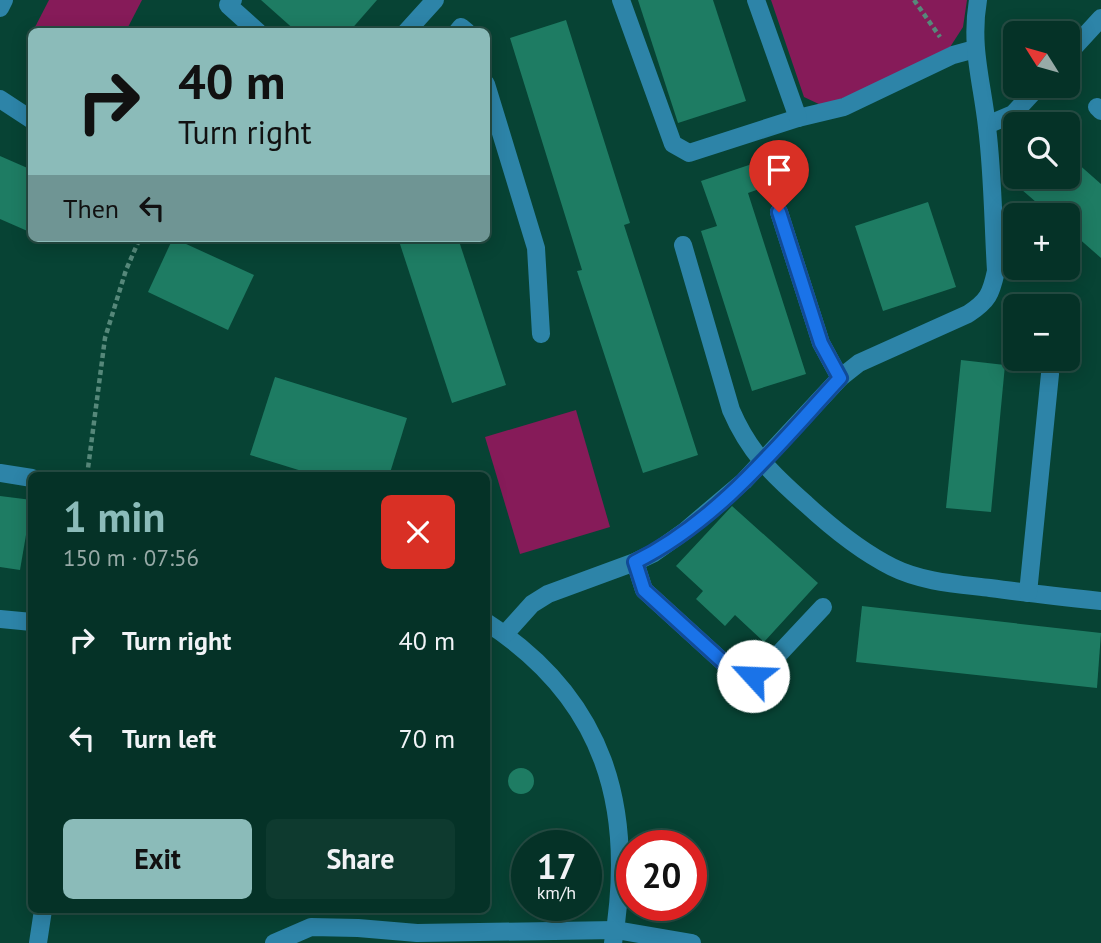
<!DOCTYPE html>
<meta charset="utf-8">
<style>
:root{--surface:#053227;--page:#0e3a2f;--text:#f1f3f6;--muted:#97aaa7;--line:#264d44;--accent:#8bbbb9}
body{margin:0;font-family:"PT Sans",sans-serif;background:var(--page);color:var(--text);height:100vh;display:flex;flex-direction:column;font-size:26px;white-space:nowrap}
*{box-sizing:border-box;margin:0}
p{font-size:23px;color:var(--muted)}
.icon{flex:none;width:38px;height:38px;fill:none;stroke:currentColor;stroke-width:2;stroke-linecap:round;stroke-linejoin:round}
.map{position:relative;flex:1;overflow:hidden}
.details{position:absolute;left:28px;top:472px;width:462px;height:441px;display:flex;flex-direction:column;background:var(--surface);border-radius:10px;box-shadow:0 4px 18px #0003,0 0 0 2px var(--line)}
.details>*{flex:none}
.top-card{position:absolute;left:28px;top:28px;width:462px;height:214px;border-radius:10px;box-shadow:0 4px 18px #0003,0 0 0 2px var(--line);background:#8bbbb9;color:#111;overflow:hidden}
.needle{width:46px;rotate:307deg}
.controls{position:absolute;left:1003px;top:21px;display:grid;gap:14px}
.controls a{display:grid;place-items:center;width:77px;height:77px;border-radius:10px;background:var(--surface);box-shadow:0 4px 18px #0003,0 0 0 2px var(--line);font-size:35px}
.speed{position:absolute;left:511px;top:830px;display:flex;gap:14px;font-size:35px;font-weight:700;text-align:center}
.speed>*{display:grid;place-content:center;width:91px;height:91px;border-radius:50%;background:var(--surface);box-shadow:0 4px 18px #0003,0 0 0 2px var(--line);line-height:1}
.speed small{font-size:18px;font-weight:400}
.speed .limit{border:10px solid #d22;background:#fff;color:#111}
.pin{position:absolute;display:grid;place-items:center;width:60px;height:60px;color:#fff;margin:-72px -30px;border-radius:50% 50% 50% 0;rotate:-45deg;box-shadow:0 0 7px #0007}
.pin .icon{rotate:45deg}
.me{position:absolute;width:77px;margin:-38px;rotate:295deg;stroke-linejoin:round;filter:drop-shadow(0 0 5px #0008)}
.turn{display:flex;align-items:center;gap:24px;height:147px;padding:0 35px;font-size:32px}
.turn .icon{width:91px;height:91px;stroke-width:2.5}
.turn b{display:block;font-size:49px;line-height:60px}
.then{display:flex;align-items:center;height:66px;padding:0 35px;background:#0003;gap:14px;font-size:26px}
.round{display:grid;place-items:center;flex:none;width:74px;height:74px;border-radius:10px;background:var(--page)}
.head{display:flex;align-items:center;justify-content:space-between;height:119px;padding:0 35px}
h1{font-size:42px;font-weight:700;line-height:52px;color:var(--accent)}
.primary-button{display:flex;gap:14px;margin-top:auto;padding:14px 35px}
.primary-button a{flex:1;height:80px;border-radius:10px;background:var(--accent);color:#111;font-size:28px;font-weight:700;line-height:80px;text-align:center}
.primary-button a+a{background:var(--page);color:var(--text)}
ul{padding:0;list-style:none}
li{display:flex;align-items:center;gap:21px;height:98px;padding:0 35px}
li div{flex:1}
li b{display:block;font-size:26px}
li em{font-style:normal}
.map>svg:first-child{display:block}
.green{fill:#861b59}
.building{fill:#1e7c63}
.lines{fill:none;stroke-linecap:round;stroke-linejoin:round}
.path{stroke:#56887a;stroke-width:4.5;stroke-dasharray:5 3.5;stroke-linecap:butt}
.minor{stroke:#2d84a8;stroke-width:18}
.route-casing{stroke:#114b97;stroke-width:18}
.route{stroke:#1a73e8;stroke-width:12}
</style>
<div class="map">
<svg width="1101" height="943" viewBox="0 0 1101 943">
<rect width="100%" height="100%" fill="#074334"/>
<g class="green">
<polygon points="49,0 142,0 126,31 33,31"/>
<polygon points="771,0 967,0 963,27 943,58 823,106 804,97"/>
<polygon points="576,410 610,527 520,554 485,437"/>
</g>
<g class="building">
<polygon points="261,0 377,0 349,32 297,32"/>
<polygon points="638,0 713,0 746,101 678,123"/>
<polygon points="566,20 630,223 624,225 698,455 643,473 577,271 582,270 510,38"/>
<polygon points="1068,155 1101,184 1101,258 1068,229 1068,215 1051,215 1007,177 1068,177"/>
<polygon points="0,156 32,170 32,233 0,219"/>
<polygon points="764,160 773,184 748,193 806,374 752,391 701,231 717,226 701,181"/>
<polygon points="928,202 956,287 883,311 855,226"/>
<polygon points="173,238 254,275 228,330 148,292"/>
<polygon points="398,238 458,238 506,385 452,403"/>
<polygon points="961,360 1005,365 991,512 946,508"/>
<polygon points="275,377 407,418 389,476 318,476 250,455"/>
<polygon points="0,496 32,500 20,570 0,567"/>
<polygon points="732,506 818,583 764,642 735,615 725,626 696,599 703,591 676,566"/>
<polygon points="862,606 1101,633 1097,688 856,662"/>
<circle cx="521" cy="781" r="13"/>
</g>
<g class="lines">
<g class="path">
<polyline points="914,0 940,37"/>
<polyline points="87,476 105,338 126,270 140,238"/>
</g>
<g class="minor">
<polyline points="233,0 228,5 258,32"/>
<polyline points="621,0 673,144 689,153 798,118 844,107 953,55 975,49"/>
<polyline points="756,0 798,118"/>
<polyline points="0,8 4,0"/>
<polyline points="406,32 435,0"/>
<polyline points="457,32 461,27 467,32"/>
<polyline points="1068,54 1101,18"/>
<polyline points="486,84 536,248 541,334"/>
<polyline points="0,99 32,120"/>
<polyline points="1097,107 1101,111"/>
<polyline points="987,125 1013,114 1039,86"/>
<polyline points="779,212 821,343 840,378"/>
<path d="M683,245L731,410C749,452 772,474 806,504C832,528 860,551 892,567C922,582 957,584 990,588C1027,593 1064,597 1101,601"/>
<polyline points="0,473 32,478"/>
<path d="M635,562L644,590L734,672C745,678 751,677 762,672L823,607"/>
<polyline points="1028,593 1050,374"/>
<polyline points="0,619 32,622"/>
<path d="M486,622C605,699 636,807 613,943"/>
<path d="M505,634L532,604L548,594L635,562L654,553L685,531L744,481L840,378L859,363L968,314C988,301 991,294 996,271C993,223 993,175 987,127C982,81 970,47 978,0"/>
<polyline points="38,943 43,910"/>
<polyline points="274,943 311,927 358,928 417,933 616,930 692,943"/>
</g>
</g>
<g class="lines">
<g class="route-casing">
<path id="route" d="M753,676L743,677L734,672L644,590L635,562C718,521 778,445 840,378L821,343L779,212"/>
</g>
<use href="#route" class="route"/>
</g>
</svg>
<div class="controls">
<a><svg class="needle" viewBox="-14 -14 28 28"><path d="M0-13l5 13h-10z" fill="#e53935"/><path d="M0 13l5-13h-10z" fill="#97aaa7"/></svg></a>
<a><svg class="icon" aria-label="search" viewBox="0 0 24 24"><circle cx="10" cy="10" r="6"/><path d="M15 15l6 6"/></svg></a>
<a>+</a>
<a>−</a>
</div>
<div class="speed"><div>17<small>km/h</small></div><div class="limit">20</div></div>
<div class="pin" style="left:779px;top:212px;background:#d93025"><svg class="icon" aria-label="arrive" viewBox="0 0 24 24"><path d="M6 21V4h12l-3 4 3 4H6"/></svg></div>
<svg class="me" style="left:753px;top:676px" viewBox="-20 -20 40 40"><circle r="19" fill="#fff"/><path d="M0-13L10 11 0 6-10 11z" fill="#1a73e8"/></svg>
<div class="top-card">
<div class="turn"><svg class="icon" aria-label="right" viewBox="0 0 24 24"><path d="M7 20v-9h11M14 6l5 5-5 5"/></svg><div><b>40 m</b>Turn right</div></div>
<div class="then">Then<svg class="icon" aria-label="left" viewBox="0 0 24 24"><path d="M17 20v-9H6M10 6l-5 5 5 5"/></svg></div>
</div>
<section class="details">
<div class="head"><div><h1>1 min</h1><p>150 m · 07:56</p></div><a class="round" style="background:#d93025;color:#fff"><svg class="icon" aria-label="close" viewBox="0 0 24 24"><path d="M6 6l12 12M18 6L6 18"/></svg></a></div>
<ul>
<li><svg class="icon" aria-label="right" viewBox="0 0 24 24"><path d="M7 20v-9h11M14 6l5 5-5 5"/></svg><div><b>Turn right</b></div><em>40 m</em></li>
<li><svg class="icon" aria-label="left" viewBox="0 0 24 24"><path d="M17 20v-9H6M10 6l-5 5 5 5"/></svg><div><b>Turn left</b></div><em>70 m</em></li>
</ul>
<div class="primary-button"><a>Exit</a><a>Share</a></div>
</section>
</div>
